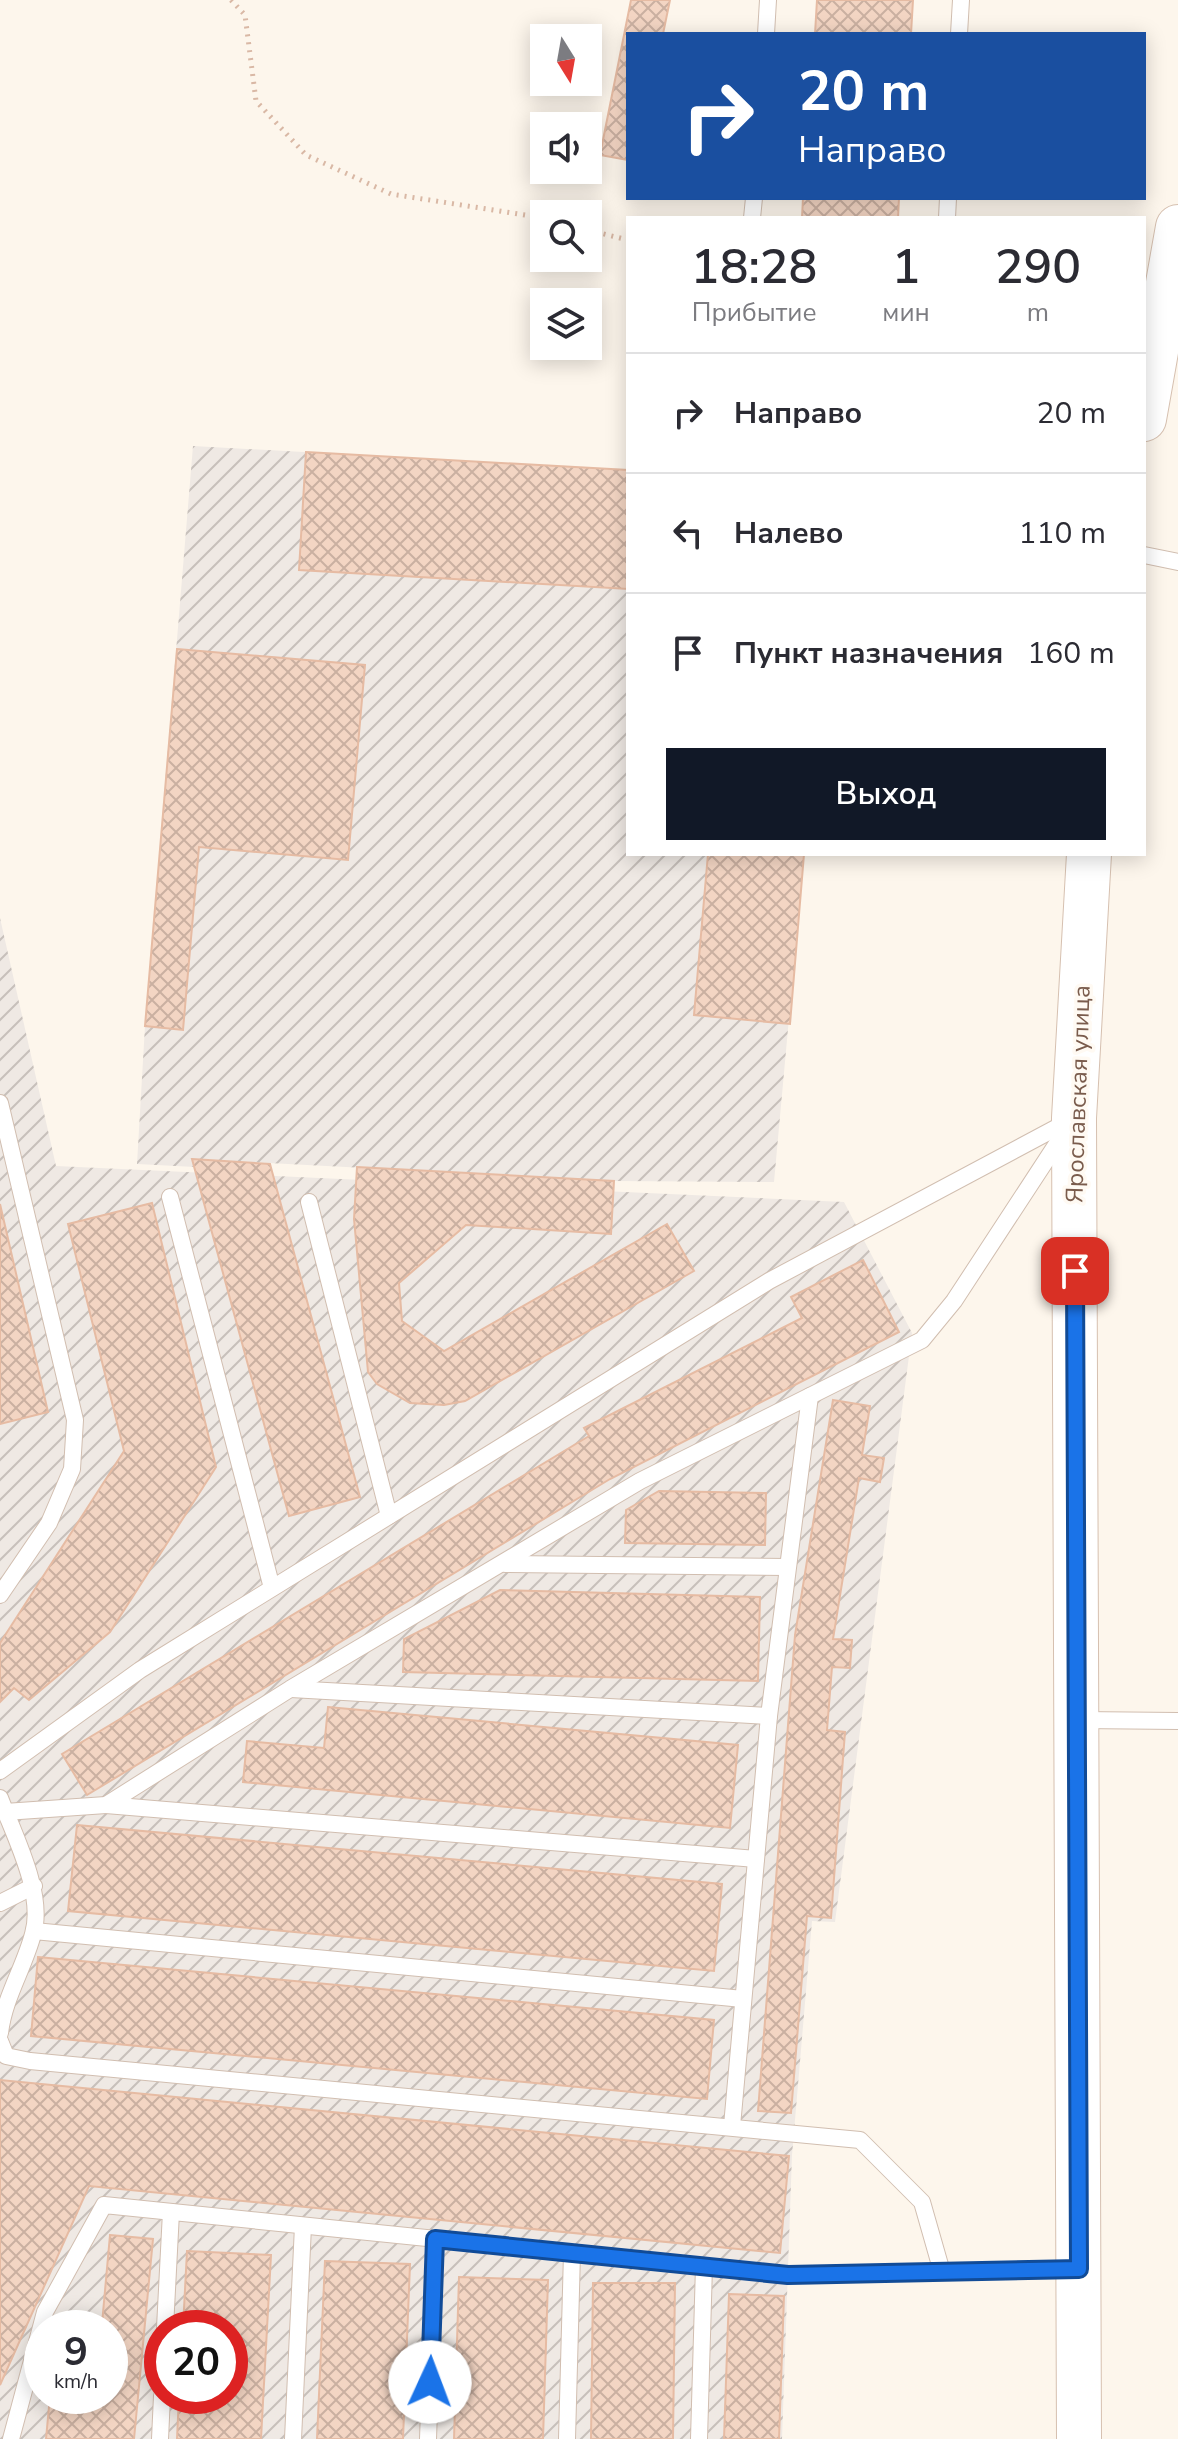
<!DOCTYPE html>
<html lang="ru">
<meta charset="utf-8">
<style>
:root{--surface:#fff;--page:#f2f2f3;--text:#2b2b33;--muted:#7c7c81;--line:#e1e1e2;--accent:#111827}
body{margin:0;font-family:"Nunito Sans",sans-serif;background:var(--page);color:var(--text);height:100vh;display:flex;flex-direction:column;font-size:30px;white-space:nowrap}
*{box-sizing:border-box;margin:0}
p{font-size:26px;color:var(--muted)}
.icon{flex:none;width:44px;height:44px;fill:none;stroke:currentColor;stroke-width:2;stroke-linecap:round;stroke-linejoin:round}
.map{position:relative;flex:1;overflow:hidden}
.drawer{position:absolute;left:626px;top:216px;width:520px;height:640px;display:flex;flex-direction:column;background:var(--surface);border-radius:0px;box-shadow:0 4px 20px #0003}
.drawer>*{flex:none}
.hud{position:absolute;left:626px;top:32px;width:520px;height:168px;border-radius:0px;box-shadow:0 4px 20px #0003;background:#1a4fa0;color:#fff;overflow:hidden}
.needle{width:52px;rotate:169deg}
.tools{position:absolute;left:530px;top:24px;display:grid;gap:16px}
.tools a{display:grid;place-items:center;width:72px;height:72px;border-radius:0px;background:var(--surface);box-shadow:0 4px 20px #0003;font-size:40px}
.speed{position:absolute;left:24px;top:2310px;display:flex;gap:16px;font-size:40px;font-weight:700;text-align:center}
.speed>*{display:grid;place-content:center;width:104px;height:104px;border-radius:50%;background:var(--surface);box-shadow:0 4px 20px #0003;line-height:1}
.speed small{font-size:20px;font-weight:400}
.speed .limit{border:12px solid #d22;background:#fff;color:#111}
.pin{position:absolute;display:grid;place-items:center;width:68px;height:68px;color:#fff;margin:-34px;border-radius:16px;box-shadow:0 4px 12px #0006}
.me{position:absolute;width:88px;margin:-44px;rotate:2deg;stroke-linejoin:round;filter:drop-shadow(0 0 6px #0008)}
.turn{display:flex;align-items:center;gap:28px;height:168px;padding:0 40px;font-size:36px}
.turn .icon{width:104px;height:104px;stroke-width:2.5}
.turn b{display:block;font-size:56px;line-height:68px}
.eta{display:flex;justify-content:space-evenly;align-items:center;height:136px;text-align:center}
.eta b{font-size:48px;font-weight:600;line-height:56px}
.button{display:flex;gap:16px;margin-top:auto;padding:16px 40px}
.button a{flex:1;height:92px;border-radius:0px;background:var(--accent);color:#fff;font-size:32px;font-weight:600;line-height:92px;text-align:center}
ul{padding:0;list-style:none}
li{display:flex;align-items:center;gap:24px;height:120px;padding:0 40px;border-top:2px solid var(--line)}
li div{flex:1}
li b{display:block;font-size:30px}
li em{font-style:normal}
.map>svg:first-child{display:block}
.industrial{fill:url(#industrial-furrows);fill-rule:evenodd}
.building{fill:url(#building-cross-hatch);stroke:#e6bba3;stroke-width:2}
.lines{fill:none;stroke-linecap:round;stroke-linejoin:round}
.lane-casing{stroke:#d1beb0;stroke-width:18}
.secondary-casing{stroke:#d6c0b0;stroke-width:46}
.path{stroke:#d9b8a5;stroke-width:5;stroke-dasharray:2 6;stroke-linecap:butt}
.lane{stroke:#fff;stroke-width:16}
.secondary{stroke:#fff;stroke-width:44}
.route-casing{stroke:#114b97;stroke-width:20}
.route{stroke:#1a73e8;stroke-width:14}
.labels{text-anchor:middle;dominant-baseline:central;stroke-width:7;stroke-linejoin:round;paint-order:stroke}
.street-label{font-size:24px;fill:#7a5c4d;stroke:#fffaf3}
</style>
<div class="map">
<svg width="1178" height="2439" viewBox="0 0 1178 2439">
<defs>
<pattern id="industrial-furrows" width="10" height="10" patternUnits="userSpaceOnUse" patternTransform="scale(2)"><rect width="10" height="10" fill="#efe9e4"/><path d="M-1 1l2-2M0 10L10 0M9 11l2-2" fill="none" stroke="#c7c0bb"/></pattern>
<pattern id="building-cross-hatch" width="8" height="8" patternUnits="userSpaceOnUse" patternTransform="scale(2)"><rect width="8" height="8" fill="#f3d5c3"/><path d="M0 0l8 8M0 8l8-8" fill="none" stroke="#cab0a1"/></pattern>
</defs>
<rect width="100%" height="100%" fill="#fdf6ec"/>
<g class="industrial">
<polygon points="193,446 628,470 628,854 804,854 774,1182 614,1181 193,1159 195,1167 137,1164 145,1026"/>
<path d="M0,918L56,1166L844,1202L912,1333L835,1922L812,1921L792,2155L782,2439H0ZM42,2328H110V2396H42ZM162,2328H230V2396H162Z"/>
</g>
<g class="building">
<polygon points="631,0 670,0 663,34 628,34 628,160 600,155"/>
<polygon points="817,0 913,0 911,34 815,34"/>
<polygon points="803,198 899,198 898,218 802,218"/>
<polygon points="306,452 628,470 628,589 299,570"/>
<polygon points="177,649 365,665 348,860 199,847 183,1030 145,1026"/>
<polygon points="708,854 804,854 790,1024 694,1015"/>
<polygon points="192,1159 270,1164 360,1497 289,1516"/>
<polygon points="357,1167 614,1181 611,1234 466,1225 399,1283 402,1321 444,1351 667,1224 694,1271 465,1401 444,1405 410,1403 377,1384 368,1372 354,1219"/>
<polygon points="152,1203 216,1467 110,1632 29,1700 14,1688 0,1702 0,1643 124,1451 68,1224"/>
<polygon points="0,1204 48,1412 0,1424"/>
<polygon points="863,1260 899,1332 610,1479 87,1795 62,1754 589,1436 584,1428 802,1318 791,1297"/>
<polygon points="833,1400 870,1406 862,1455 884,1458 880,1482 859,1478 833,1639 852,1640 850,1668 832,1667 827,1730 845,1732 831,1918 807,1916 791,2113 758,2111 795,1635"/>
<polygon points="659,1491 766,1493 765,1545 625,1543 626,1510"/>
<polygon points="500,1590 760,1597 758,1681 403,1672 404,1639"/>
<polygon points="328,1707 738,1745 730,1828 243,1782 247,1741 324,1748"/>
<polygon points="77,1825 722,1884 714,1971 68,1911"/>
<polygon points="38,1957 714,2020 707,2099 31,2036"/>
<polygon points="0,2080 789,2156 780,2253 89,2186 0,2385"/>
<polygon points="110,2235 153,2239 134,2439 46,2439 50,2396 110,2396 110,2328 56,2328 57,2320 102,2324"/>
<polygon points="187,2251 271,2255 261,2439 177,2439 179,2396 230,2396 230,2328 183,2328"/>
<polygon points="325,2261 410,2264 403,2439 317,2439"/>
<polygon points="459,2277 548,2280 543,2439 454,2439"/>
<polygon points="593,2283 675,2283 673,2439 591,2439"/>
<polygon points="729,2294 784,2296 779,2439 724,2439"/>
</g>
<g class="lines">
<g class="lane-casing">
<g id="lane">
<polyline points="766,34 768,0"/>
<polyline points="959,34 961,0"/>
<polyline points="752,218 754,198"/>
<polyline points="947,218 948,198"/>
<polyline points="1144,555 1178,562"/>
<polyline points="0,1103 75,1420 72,1469 49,1523 0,1595"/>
<polyline points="170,1197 272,1588"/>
<polyline points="309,1202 389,1516"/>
<polyline points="505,1564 787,1567"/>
<polyline points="291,1689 769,1716"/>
<polyline points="1080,1720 1178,1721"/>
<polyline points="0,1771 140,1670 769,1281 1069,1121"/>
<path d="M0,1798C14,1835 45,1894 33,1934C24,1968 4,1998 0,2033"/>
<polyline points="106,1805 756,1859"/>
<polyline points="5,1812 106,1805 290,1689 640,1481 922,1340 954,1301 1062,1136"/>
<polyline points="0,1903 34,1886"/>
<polyline points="34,1931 743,1999"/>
<polyline points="0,2041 6,2056 30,2061 860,2140 922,2202 942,2272"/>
<polyline points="732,2126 769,1716 810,1396"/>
<polyline points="165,2328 171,2212"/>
<polyline points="11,2439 45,2312 104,2205 788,2275 1077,2269"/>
<polyline points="160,2439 162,2396"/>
<polyline points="293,2439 303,2226"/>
<polyline points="428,2439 435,2239"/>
<polyline points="567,2439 572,2253"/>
<polyline points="699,2439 704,2266"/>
</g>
</g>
<g class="secondary-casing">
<g id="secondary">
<polyline points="1144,419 1178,227"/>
<polyline points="1079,2439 1074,1118 1089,854"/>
</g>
</g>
<g class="path">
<polyline points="231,0 245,15 256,101 306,155 391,194 544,218"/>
<polyline points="588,230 628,240"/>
</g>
<use href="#lane" class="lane"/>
<use href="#secondary" class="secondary"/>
</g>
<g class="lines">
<g class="route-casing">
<polyline id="route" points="430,2382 435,2239 788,2275 1079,2269 1075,1271"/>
</g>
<use href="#route" class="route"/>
</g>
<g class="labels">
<g class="street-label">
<text transform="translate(1078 1094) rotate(-88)">Ярославская улица</text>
</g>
</g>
</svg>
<div class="tools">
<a><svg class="needle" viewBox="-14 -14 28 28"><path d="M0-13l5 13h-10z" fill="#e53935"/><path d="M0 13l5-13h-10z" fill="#7c7c81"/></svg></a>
<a><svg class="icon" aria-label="sound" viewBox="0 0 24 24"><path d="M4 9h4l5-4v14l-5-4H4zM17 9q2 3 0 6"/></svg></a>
<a><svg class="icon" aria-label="search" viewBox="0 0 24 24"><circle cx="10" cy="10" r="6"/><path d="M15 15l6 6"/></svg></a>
<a><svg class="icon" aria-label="layers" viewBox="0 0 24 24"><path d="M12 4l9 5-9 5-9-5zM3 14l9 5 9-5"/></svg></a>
</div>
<div class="speed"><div>9<small>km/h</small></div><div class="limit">20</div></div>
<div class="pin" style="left:1075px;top:1271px;background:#d93025"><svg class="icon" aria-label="arrive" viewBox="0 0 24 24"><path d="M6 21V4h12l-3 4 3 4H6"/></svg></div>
<svg class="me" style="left:430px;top:2382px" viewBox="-20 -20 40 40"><circle r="19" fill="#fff"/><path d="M0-13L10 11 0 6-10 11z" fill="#1a73e8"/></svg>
<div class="hud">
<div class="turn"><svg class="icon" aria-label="right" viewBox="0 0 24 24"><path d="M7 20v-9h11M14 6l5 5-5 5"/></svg><div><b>20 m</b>Направо</div></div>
</div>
<section class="drawer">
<div class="eta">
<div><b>18:28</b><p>Прибытие</p></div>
<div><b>1</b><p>мин</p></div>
<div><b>290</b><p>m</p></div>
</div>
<ul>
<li><svg class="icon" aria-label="right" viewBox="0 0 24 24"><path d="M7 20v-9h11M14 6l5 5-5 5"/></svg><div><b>Направо</b></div><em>20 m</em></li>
<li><svg class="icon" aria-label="left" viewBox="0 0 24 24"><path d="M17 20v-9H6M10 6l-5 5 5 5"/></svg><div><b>Налево</b></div><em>110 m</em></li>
<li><svg class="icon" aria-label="arrive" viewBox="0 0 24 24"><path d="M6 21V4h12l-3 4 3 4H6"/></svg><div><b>Пункт назначения</b></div><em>160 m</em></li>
</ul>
<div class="button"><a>Выход</a></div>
</section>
</div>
